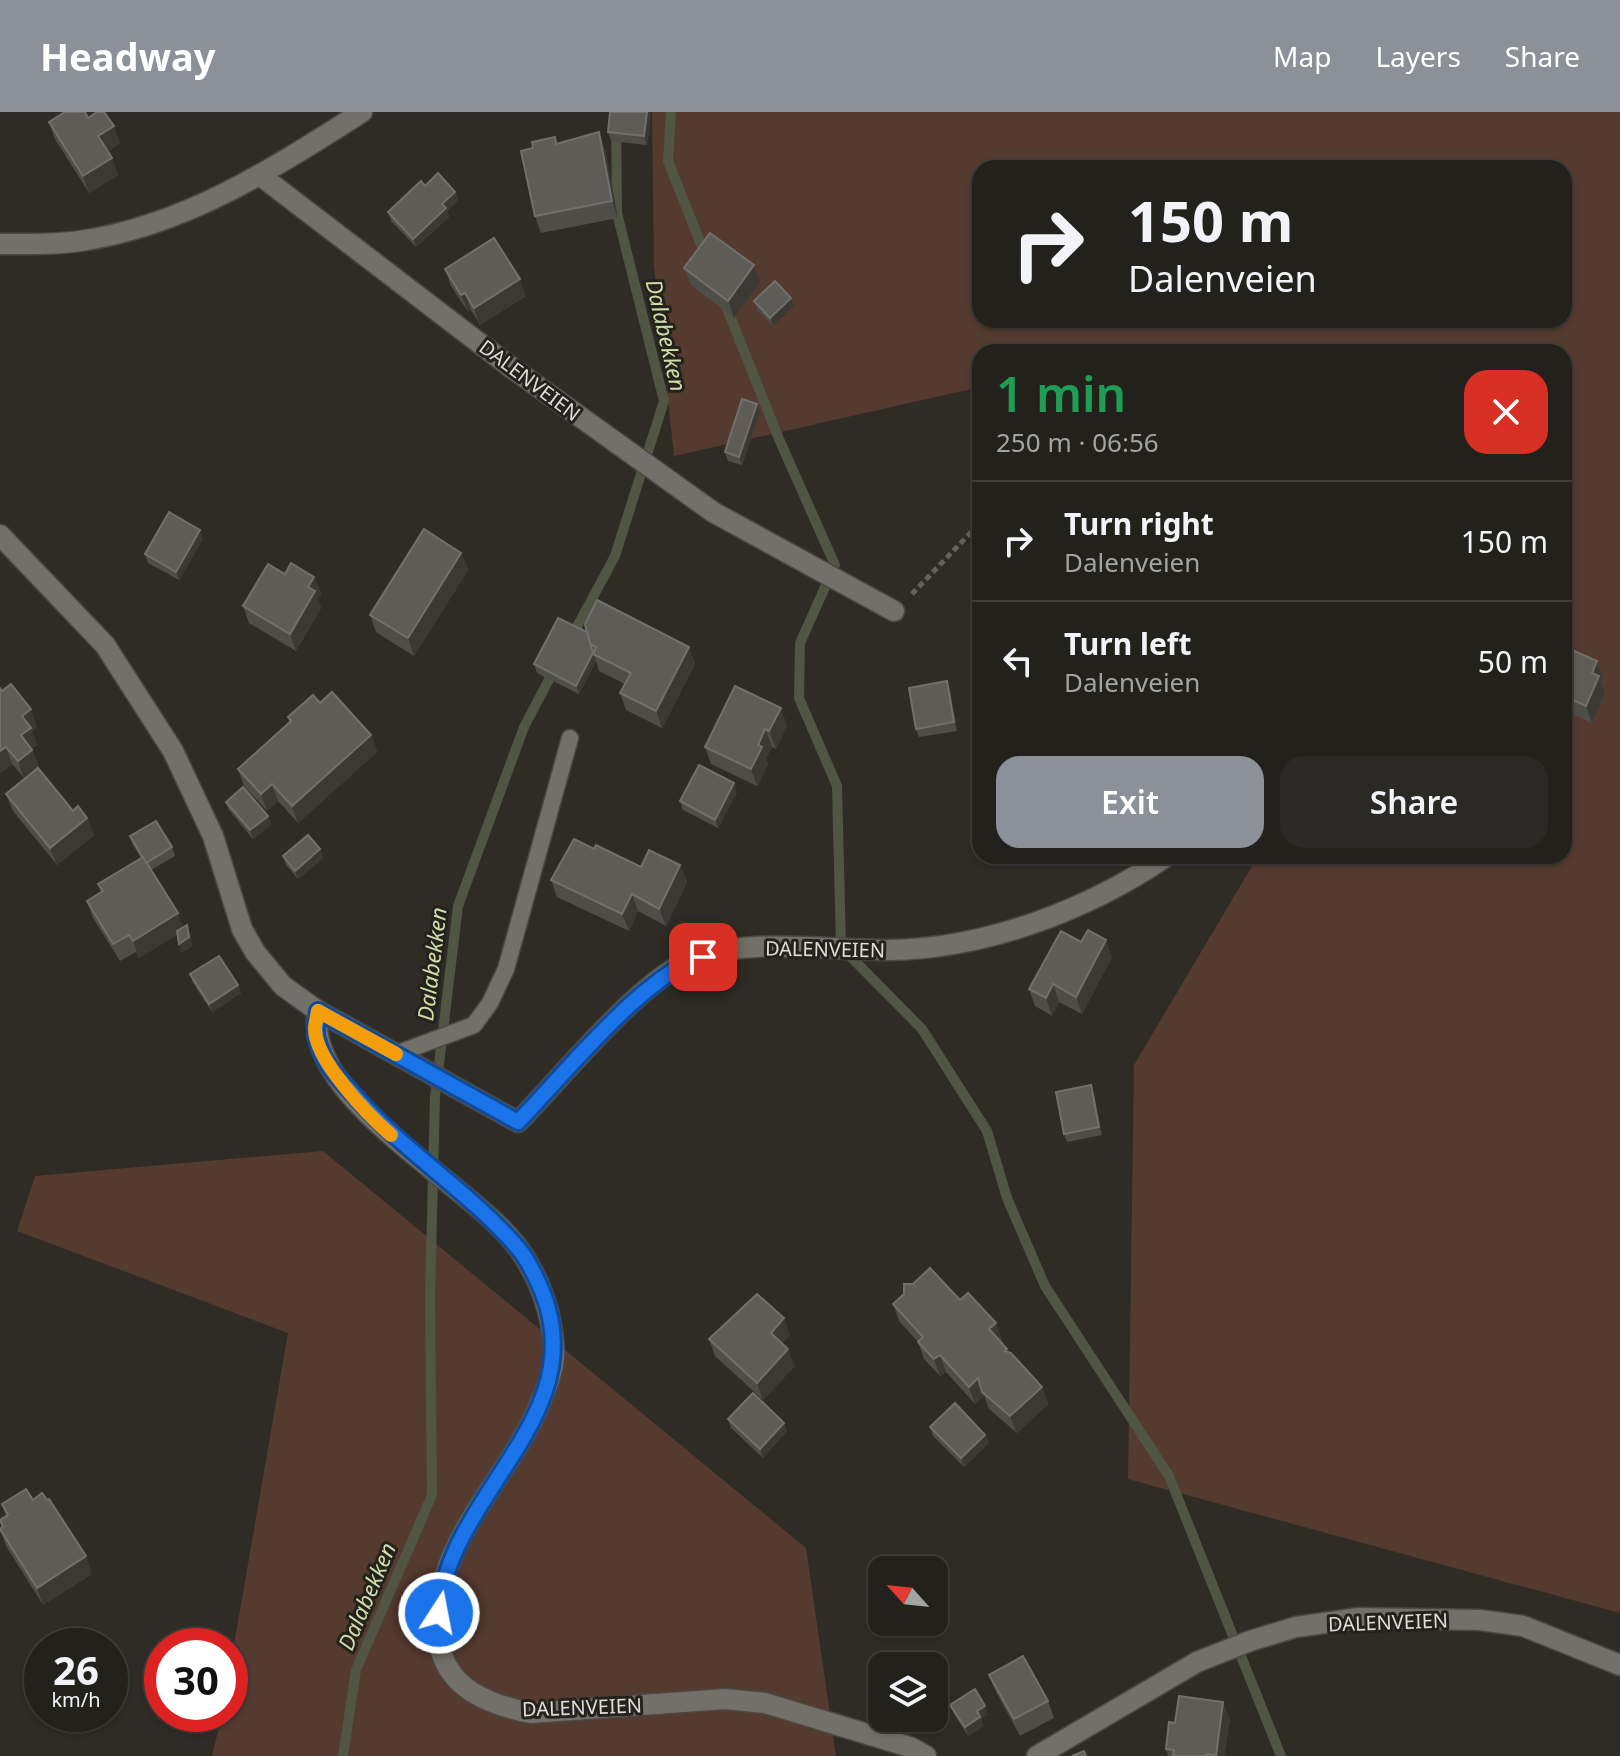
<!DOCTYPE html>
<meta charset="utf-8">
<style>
:root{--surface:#23211c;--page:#2b2925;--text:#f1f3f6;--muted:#a3a3a3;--line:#403e3b;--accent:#8c9099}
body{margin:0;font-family:"Noto Sans",sans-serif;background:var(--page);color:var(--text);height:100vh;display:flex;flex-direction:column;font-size:30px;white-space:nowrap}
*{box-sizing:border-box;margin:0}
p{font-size:26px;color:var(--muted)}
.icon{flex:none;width:44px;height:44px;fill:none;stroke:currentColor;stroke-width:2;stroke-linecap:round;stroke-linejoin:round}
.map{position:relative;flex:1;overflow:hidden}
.panel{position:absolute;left:972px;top:232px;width:600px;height:520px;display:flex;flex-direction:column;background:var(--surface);border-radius:24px;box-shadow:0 2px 6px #0004,0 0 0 2px var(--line)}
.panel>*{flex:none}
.top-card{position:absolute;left:972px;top:48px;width:600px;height:168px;border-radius:24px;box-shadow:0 2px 6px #0004,0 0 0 2px var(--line);background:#23211c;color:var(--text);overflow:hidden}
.needle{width:52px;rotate:297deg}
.controls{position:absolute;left:868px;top:1444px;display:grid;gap:16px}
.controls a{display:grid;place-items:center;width:80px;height:80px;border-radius:16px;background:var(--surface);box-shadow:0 2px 6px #0004,0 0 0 2px var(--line);font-size:40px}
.speed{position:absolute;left:24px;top:1516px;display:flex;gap:16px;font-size:40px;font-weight:700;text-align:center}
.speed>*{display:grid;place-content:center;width:104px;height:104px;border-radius:50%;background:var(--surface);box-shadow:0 2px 6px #0004,0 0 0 2px var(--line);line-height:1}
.speed small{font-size:20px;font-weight:400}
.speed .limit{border:12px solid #d22;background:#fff;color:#111}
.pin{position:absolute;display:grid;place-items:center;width:68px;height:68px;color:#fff;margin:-34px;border-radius:16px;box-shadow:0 4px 12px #0006}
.me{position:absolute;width:88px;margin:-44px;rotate:11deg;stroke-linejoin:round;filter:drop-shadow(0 0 6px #0008)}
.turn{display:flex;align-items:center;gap:28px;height:168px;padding:0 24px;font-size:36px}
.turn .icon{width:104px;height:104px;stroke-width:2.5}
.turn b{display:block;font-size:56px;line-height:68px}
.round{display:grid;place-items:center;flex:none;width:84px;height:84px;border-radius:24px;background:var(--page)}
.headline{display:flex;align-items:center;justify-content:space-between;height:136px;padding:0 24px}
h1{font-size:48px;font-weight:600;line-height:60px;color:#1e9e55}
.action{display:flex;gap:16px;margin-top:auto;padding:16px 24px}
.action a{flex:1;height:92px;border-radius:24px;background:var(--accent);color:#fff;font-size:32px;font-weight:600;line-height:92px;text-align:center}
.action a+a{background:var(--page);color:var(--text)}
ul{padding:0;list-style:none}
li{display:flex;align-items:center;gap:24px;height:120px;padding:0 24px;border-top:2px solid var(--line)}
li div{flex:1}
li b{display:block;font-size:30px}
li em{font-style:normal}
header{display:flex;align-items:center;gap:48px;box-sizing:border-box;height:112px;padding:0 40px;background:var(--accent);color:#fff}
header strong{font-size:38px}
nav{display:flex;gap:44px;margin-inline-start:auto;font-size:28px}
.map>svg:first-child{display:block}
.green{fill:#553a30;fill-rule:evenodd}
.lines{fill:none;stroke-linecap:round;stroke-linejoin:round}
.stream{stroke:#515543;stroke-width:10}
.lane-casing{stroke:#4b4843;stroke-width:19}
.street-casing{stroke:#4b4843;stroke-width:23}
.path{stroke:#64615c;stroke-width:5;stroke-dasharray:6 4;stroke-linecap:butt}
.lane{stroke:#737069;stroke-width:16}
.street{stroke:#737069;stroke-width:20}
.wall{fill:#4e4d47}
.shaded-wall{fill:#3b3933}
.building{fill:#5d5c57;stroke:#72706b;stroke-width:2}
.route-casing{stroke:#114b97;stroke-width:20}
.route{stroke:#1a73e8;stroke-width:14}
.slow{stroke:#f59e0b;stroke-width:14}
.labels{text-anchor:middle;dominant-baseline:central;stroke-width:6;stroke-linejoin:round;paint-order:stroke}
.street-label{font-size:20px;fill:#dedcd8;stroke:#25221d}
.water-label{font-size:22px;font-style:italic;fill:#cfdea8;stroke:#25221d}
</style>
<header>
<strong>Headway</strong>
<nav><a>Map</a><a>Layers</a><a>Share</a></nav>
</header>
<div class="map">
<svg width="1620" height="1644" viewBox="0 0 1620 1644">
<rect width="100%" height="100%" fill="#2f2c26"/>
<g class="green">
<path d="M652,0H1620V1501L1128,1367L1134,953L1258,744H1564V240H980V275L674,344L654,154ZM980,56H1564V208H980Z"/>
<polygon points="323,1039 806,1436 836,1644 212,1644 222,1602 230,1602 230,1556 288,1221 17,1119 35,1064"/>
</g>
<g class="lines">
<g class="stream">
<polyline points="671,0 668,49 706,145"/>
<polyline points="724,189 779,327 835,453 800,531 799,586 837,674 841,835 922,917 987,1019 1007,1086 1045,1174 1169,1364 1281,1644"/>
<polyline points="572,524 615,444 664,289 617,101 616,0"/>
<polyline points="343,1644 356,1558 432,1383 430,1185 435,985 458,794 524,615 555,556"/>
</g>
<g class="lane-casing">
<polyline id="lane" points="396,942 474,913 490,891 506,857 570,626"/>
</g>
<g class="street-casing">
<g id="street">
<polyline points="261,64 512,256 713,400 894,499"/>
<path d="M0,132C26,132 54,133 80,129C185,114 274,56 362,0"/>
<path d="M0,423L105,533L173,639L213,724L242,817L255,840L283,874L318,899L518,1010C562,965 632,878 684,851C738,823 829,839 889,838C985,837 1088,798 1167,744"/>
<path d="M318,899C301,988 477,1074 521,1140C542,1171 553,1205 554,1242C554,1257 547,1275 541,1289C510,1368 426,1435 439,1529C445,1576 489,1593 531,1601L725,1587L765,1591L910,1635L926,1644"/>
<polyline points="1037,1644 1197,1550 1250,1529 1296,1515 1359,1506 1480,1508 1523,1514 1620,1553"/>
</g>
</g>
<polyline class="path" points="912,482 980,411"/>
<use href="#lane" class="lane"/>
<use href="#street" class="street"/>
</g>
<g class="wall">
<polygon points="651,0 647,33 611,29 608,20"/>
<polygon points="88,6 120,31 108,39 118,63 89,81 55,27 49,10"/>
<polygon points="555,25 557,31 605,37 618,106 541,121 535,104 533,36"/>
<polygon points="425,74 455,80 458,88 447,99 449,105 416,135 391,109 388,100"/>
<polygon points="754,153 760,170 734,206 691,173 684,156"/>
<polygon points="445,157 526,184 480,213 471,198 468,200 451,174"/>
<polygon points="791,186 794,194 773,214 757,198 754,189"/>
<polygon points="760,300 742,353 728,349 725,340"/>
<polygon points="203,427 179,468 148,451 145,442"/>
<polygon points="461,441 468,458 414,544 376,520 370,503"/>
<polygon points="285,462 314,465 321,482 318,487 321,496 296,539 249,511 243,494"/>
<polygon points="587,520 689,535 695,552 662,616 626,598 620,581 625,572 599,559 596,549 579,582 537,561 534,552"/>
<polygon points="1597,549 1603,566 1601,570 1605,581 1592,611 1564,599 1564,556"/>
<polygon points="947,569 950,578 957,619 919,625 916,617"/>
<polygon points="735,574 787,613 776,637 772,635 766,646 768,652 757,674 711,652 705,635"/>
<polygon points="0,576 37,614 32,619 37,633 32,637 39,655 24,666 12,652 0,661"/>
<polygon points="320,591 371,623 377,640 298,711 278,689 267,699 244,674 238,657 290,611 288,605"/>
<polygon points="737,680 718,716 683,698 680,689"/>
<polygon points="6,682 73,699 87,706 94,723 57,753 13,699"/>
<polygon points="226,690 268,704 271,713 253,727 229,698"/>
<polygon points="130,724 172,735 175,744 151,758 183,816 190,822 192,834 182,840 179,832 178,822 139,846 136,840 120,849 93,806 87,789 101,780 98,772 141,746 133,733"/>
<polygon points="320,737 323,746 298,767 286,753 283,744"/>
<polygon points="594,737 641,755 680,753 687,770 666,814 638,799 629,819 557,785 551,768"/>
<polygon points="1081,830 1112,845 1082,902 1059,890 1052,904 1035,894 1029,877"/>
<polygon points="190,862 238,873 241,881 212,900 193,871"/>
<polygon points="1094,982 1102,1023 1067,1030 1064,1022"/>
<polygon points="960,1188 996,1211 1002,1228 1000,1230 1008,1240 1042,1275 1048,1292 1017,1321 989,1297 984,1284 975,1292 946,1260 940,1264 924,1247 918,1230 899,1209 893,1192"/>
<polygon points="790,1223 782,1231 795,1254 763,1288 715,1244 709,1227"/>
<polygon points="728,1307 784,1311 787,1319 763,1346 731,1316"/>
<polygon points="930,1315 985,1323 989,1331 964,1355 933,1324"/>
<polygon points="33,1388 92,1462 43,1493 6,1434 0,1417 2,1416 0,1408 6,1404 2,1392"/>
<polygon points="989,1563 1048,1589 1054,1606 1020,1624 996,1580"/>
<polygon points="950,1593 988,1602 981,1607 983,1614 968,1624 954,1602"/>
<polygon points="1230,1607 1224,1644 1168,1644 1166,1637 1175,1611"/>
</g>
<g class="shaded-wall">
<polygon points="647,0 651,0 647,33 644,24"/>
<polygon points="114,14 120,31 104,41 98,24"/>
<polygon points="599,20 605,37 618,106 612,89"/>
<polygon points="112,46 118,63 89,81 83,64"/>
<polygon points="455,80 458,88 447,99 449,105 416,135 413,127 442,92"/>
<polygon points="754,153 760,170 734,206 728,189"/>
<polygon points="520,167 526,184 480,213 474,196"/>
<polygon points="465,181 471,198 468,200 461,183"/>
<polygon points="791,186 794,194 773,214 770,206"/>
<polygon points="757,292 760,300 742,353 739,345"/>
<polygon points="200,418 203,427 179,468 176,460"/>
<polygon points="461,441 468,458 414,544 408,526"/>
<polygon points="314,465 321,482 318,487 321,496 296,539 290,522 308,475"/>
<polygon points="689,535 695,552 662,616 656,599"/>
<polygon points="593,541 596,549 579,582 576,574"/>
<polygon points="1597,549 1603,566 1601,570 1605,581 1592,611 1586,594 1592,561"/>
<polygon points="947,569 950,578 957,619 954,610"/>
<polygon points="781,596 787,613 776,637 769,619"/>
<polygon points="31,597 37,614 32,619 37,633 27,640 21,623 22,604"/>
<polygon points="765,617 772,635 766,646 768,652 757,674 751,657 758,633"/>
<polygon points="371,623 377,640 298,711 292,694"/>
<polygon points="6,635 12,652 0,661 0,639"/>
<polygon points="32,638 39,655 24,666 18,649"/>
<polygon points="734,671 737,680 718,716 715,708"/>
<polygon points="272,672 278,689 267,699 261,682"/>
<polygon points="268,704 271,713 253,727 250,718"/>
<polygon points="87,706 94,723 57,753 50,736"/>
<polygon points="320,737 323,746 298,767 295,759"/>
<polygon points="680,753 687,770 666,814 659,797"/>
<polygon points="632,782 638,799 629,819 622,802"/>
<polygon points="178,801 184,818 139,846 133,829"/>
<polygon points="187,813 192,834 182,840 179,832"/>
<polygon points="1106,828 1112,845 1082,902 1076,885"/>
<polygon points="1053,872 1059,890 1052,904 1046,886"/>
<polygon points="238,873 241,881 212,900 209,892"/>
<polygon points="1091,973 1094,982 1102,1023 1099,1015"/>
<polygon points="784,1206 790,1223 777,1238 771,1221"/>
<polygon points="996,1211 1002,1228 995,1234 989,1217"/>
<polygon points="788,1237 795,1254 763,1288 757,1271"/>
<polygon points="940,1243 946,1260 940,1264 934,1247"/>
<polygon points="978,1266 984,1284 975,1292 969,1275"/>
<polygon points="1042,1275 1048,1292 1017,1321 1010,1304"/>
<polygon points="784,1311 787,1319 763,1346 760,1337"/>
<polygon points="985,1323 989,1331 964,1355 961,1346"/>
<polygon points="86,1444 92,1462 43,1493 37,1476"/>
<polygon points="1223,1590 1230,1607 1224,1644 1216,1644"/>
<polygon points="985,1594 988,1602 981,1607 983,1614 968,1624 965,1615 977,1599"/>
</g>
<g class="building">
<polygon points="65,0 85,0 88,6 97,0 104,0 114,14 98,24 112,46 83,64 49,10"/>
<polygon points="610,0 647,0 644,24 608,20"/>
<polygon points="599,20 612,89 535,104 521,39 533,36 532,30 555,25 556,32"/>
<polygon points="438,61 455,80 442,92 446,96 413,127 388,100 421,69 425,74"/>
<polygon points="710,121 754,153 728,189 684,156"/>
<polygon points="494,126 520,167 474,196 465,181 461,183 445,157"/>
<polygon points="775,169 791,186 770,206 754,189"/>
<polygon points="742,287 757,292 739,345 725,340"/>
<polygon points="169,400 200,418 176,460 145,442"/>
<polygon points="424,417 461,441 408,526 370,503"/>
<polygon points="291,451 314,465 308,475 315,479 290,522 243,494 268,452 285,462"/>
<polygon points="597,488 689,535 656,599 620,581 631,561 593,542 596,535 590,532 585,512"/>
<polygon points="980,503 980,557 972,504"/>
<polygon points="558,506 587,520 593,541 576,574 534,552"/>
<polygon points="1572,538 1597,549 1592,561 1599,564 1586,594 1564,584 1564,556"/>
<polygon points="947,569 954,610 916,617 909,576"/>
<polygon points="11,572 31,597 22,604 31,616 21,623 32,638 18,649 6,635 0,639 0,576 2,579"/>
<polygon points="735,574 781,596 769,619 765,617 758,633 762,635 751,657 705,635"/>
<polygon points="332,580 371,623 292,694 272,672 261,682 238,657 291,609 288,605 313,583 320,591"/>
<polygon points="699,653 734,671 715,708 680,689"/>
<polygon points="38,656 73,699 78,694 87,706 50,736 6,682"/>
<polygon points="243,675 268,704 250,718 226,690"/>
<polygon points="156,709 172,735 146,751 130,724"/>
<polygon points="308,723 320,737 295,759 283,744"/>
<polygon points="574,727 594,737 596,733 641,755 649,738 680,753 659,797 632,782 622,802 551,768"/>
<polygon points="143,745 178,801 133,829 129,823 113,832 87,789 103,779 98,772"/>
<polygon points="187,813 189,825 179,832 177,819"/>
<polygon points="1088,818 1106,828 1076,885 1053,872 1046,886 1029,877 1061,819 1081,830"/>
<polygon points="219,844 238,873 209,892 190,862"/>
<polygon points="1091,973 1099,1015 1064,1022 1056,980"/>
<polygon points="930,1156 960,1188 968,1181 996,1211 989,1217 1007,1237 1005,1239 1011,1241 1042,1275 1010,1304 982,1280 978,1266 969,1275 940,1243 934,1247 918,1230 923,1225 893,1192 904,1182 904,1172 913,1172"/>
<polygon points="757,1182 784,1206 771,1221 788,1237 757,1271 709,1227"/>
<polygon points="753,1281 784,1311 760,1337 728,1307"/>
<polygon points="955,1291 985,1323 961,1346 930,1315"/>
<polygon points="26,1377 33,1388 42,1381 47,1388 49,1387 86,1444 37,1476 0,1417 3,1415 0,1408 8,1403 2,1392"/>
<polygon points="1023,1544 1048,1589 1014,1607 989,1563"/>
<polygon points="975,1577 985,1594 977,1599 980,1605 965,1615 950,1593"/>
<polygon points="1179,1584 1223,1590 1216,1644 1207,1642 1206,1644 1173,1644 1174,1638 1166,1637 1169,1610 1175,1611"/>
<polygon points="1084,1639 1086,1644 1072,1644"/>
</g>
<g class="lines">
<g class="route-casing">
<path id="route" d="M439,1501C446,1383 594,1305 542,1179C536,1165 528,1148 518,1136C470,1080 404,1040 354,983C341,969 325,953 319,934C314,921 316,912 318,899L518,1010C562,965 646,860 703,845"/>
</g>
<use href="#route" class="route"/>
<path class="slow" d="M391,1023C368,1003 315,948 315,917C315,912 317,905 318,899L396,942"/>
</g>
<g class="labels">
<g class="street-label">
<text transform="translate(530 268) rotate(37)">DALENVEIEN</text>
<text transform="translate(825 837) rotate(1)">DALENVEIEN</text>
<text transform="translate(1388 1510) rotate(-2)">DALENVEIEN</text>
<text transform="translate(582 1595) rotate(-2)">DALENVEIEN</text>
</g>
<g class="water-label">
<text transform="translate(667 223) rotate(77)">Dalabekken</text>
<text transform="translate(431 852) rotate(-83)">Dalabekken</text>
<text transform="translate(366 1484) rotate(-67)">Dalabekken</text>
</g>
</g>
</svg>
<div class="controls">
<a><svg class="needle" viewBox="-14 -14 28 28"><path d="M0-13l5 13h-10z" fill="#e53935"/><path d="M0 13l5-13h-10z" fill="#a3a3a3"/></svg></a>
<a><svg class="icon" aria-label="layers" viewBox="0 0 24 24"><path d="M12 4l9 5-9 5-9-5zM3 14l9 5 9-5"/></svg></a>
</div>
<div class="speed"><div>26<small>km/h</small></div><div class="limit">30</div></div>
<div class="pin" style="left:703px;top:845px;background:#d93025"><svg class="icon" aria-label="arrive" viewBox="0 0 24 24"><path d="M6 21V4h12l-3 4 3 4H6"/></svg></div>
<svg class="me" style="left:439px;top:1501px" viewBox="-20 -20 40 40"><circle r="17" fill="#1a73e8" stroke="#fff" stroke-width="3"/><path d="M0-11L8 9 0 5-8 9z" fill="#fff"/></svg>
<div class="top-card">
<div class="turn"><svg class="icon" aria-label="right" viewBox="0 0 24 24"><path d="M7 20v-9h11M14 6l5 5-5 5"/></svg><div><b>150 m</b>Dalenveien</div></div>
</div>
<section class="panel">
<div class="headline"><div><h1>1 min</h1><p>250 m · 06:56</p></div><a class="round" style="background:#d93025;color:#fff"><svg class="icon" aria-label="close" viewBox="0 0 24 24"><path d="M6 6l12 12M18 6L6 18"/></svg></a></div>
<ul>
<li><svg class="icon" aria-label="right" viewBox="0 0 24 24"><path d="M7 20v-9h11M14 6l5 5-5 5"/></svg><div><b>Turn right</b><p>Dalenveien</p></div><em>150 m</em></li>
<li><svg class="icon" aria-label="left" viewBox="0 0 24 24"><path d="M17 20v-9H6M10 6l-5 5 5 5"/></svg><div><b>Turn left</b><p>Dalenveien</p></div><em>50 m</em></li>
</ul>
<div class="action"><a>Exit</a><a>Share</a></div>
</section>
</div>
